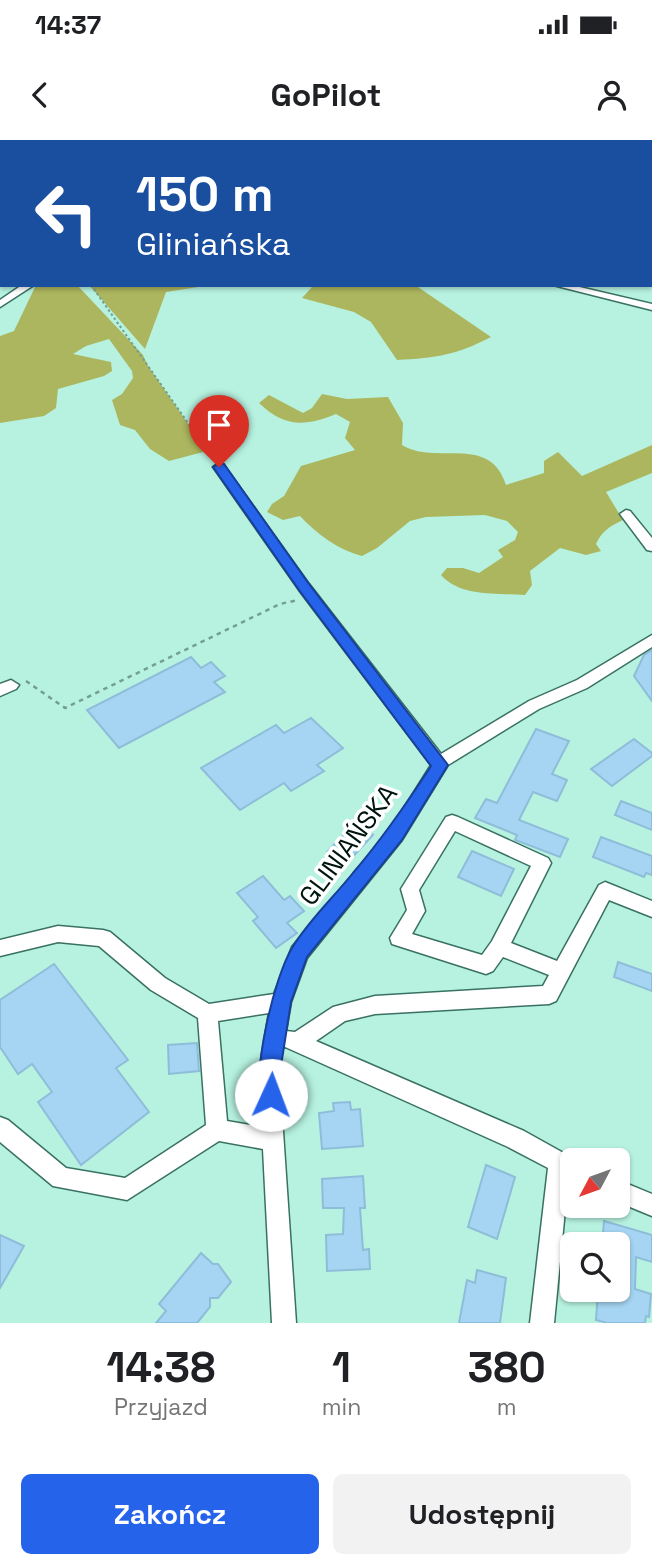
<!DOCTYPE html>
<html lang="pl">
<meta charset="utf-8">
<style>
:root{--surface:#fff;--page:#f2f2f2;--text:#202124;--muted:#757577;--accent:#2563eb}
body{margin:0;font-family:"Space Grotesk",sans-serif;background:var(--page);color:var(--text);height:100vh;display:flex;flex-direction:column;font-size:26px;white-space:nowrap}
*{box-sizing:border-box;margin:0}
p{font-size:23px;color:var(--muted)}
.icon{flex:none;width:38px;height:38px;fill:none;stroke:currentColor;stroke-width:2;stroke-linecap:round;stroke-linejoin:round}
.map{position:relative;height:1183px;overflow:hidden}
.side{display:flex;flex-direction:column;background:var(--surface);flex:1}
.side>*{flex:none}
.top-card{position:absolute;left:0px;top:0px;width:653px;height:147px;box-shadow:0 2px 5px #0004;background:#1a4fa0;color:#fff;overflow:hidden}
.needle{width:46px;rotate:229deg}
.controls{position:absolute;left:560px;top:1008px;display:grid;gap:14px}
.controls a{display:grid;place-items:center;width:70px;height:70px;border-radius:10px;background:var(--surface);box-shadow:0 2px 5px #0004;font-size:35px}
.pin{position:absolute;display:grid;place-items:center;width:60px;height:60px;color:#fff;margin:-72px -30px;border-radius:50% 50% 50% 0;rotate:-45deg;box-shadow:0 0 7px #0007}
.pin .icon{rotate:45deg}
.me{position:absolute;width:77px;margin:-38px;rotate:2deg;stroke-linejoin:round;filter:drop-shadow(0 0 5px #0008)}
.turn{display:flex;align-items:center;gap:24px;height:147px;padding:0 21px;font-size:32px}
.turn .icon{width:91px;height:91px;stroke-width:2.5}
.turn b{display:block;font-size:49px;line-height:60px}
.eta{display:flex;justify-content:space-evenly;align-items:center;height:119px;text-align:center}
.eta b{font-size:42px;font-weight:800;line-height:49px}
.primary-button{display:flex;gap:14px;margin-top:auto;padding:14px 21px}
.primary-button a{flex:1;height:80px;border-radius:10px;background:var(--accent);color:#fff;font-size:28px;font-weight:800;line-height:80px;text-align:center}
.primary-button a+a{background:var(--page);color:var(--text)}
.status{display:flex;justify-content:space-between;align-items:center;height:49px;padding:0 35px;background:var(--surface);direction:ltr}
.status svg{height:19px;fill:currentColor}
header{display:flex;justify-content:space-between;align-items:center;height:91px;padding:0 21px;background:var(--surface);font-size:32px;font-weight:800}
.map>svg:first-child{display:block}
.green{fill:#ccd3a0}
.forest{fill:#acb65e}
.building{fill:#a5d5f2;stroke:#8ebdd9;stroke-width:2}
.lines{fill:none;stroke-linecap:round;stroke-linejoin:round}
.minor-casing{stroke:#397162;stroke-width:3}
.path-far1{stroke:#739f91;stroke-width:2;stroke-dasharray:2.5 2.5;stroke-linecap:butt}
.path{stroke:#739f91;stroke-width:2.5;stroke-dasharray:4.5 4.5;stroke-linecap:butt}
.minor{fill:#fff;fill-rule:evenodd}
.route{fill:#2563eb;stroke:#184099;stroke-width:2}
.labels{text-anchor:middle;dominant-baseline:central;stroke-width:7;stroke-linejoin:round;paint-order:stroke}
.street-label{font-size:26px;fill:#00140e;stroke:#fff}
</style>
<div class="status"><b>14:37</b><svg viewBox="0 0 49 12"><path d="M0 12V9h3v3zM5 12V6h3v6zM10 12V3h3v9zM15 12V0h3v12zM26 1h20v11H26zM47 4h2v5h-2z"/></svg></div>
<header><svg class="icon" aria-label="back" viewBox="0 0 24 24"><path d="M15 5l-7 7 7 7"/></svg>GoPilot<svg class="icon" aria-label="person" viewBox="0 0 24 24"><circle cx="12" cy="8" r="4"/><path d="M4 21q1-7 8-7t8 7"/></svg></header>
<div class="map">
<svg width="652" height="1183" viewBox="0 0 652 1183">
<rect width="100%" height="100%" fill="#b7f2e0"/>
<polygon class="green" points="359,0 652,0 652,93 651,2"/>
<g class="forest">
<polygon points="36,145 77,145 143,215 148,226 207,311 169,321 150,309 135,290 120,285 112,260 122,254 133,238 132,231 109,199 86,206 73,214 111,222 112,231 104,236 58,249 56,268 44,276 0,283 0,196 14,191"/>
<polygon points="89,145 211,145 166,152 145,209"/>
<path d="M308,145H415L491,197C456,215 436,218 397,220L371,182L354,172L302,158L312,147Z"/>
<path d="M322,254L347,259L388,257L403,283L402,305C435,326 490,293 506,345L544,333V321L558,312L582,336L652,305V333L606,352L623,380C610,386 602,391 596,404L601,411L586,415L560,408L530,431L532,445L525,455C497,453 460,457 441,435L447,428H463L479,433L503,417L498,410L515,400L518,392L507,381L485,375L426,377L410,381L377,408L362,416C338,410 317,394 300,376L283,380L267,372L272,364L284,356L301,326L355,310L345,298L350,282L336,274C304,287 284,287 259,263L269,255L303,273L312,268Z"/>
</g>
<g class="building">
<polygon points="652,510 652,561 634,536 644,515"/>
<polygon points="191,517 201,528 211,522 225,536 214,542 225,552 119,608 87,570"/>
<polygon points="311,578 343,608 317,625 324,631 291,651 284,643 240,670 201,628 276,585 284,593"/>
<polygon points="536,589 569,601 552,634 567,640 557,661 533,652 519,680 568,699 560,717 515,700 517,695 475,678 486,659 497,663"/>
<polygon points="634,599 652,613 652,616 612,646 591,629"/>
<polygon points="621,661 652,673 652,690 615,675"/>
<polygon points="355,683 373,695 346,724 327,712"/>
<polygon points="601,697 652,716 652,735 646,733 644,737 593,717"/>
<polygon points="472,711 514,729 501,756 458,737"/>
<polygon points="263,736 284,760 290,756 304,771 287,783 297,793 276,808 253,781 258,777 237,753"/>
<polygon points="618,822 652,834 652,851 614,837"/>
<polygon points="54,824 128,920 116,928 149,972 81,1025 38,962 52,952 32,924 18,934 0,907 0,860"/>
<polygon points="197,903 199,931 169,934 168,905"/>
<polygon points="350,962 351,970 360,969 363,1006 322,1009 319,973 334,971 333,963"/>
<polygon points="486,1025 515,1037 497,1099 468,1087"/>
<polygon points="363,1036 365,1068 360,1068 363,1110 369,1109 370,1129 327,1131 326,1095 343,1094 344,1068 323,1068 322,1039"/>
<polygon points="604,1081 652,1095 652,1122 636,1117 635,1149 651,1154 649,1177 646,1176 645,1183 607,1183 596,1180 598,1150 618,1150 618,1104 602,1104"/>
<polygon points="0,1095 24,1106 0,1148"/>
<polygon points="201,1113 213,1124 218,1124 231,1142 218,1158 210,1158 210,1167 197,1183 156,1183 166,1171 159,1164"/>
<polygon points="477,1130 506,1138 500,1183 459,1183 467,1140 475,1143"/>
</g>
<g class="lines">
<g class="minor-casing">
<g id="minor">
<polygon points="13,0 24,0 11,2"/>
<polygon points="353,0 361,0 362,2 354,2"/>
<polygon points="0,5 2,5 0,10"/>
<rect x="0" y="37" width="2" height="7"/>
<polygon points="22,145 34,145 0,167 0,160"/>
<polygon points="553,145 571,145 652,164 652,170"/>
<path d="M219,323L223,324L309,444L441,614L529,561L577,540L652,495V507L587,548L539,569L448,625L402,700L307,818L291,862L286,891L295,892L333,867L375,856L543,846L549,835L503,817L493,831L486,834L392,804L390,798L407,770L401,749L446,677L452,675L458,677L548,718L551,723L511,803L557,821L599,745L605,742L652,761V777L609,760L556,861L549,864L375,874L345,881L316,901L524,991L576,1020H572V1041L568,1039L554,1183H530L548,1028L508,1007L283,906L279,932L296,1183H272L263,1009L219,1001L127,1060L53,1046L0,1002V977L8,980L66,1028L125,1038L206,985L198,878L151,850L99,806L58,802L0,816V800L58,786L103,790L110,792L165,838L209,864L274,854L292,807L390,690L431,625L299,450L213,327ZM455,691L531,726L492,801L482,815L412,794L425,771L419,750ZM269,873L259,932L262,987L227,981L218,881Z"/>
<polygon points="626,370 630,371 652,398 652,411 647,410 620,374"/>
<polygon points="11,540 19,545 16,549 0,556 0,544"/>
<polygon points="618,1040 652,1054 652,1076 618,1062"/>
</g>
</g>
<polyline class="path-far1" points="91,145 212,317"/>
<polyline class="path" points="26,541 65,568 280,464 298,460"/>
<use href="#minor" class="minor"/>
</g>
<path class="route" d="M219,323L224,324L309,444L448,625L402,700L307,817L291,862L280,932L281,955L278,962L271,965L263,962C251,931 275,836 292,808C308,781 334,757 353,733C382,699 407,663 431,626L299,450L213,327Z"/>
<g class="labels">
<g class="street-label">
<text transform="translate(348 705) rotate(-53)">GLINIAŃSKA</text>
</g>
</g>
</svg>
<div class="controls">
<a><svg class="needle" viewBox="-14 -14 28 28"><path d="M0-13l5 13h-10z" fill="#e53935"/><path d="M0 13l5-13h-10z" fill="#757577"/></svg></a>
<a><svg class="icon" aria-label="search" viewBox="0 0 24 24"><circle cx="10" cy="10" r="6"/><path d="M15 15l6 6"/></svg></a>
</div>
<div class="pin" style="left:219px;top:327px;background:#d93025"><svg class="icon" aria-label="arrive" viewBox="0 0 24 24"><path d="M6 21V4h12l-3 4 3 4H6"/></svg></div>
<svg class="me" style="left:271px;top:955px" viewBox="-20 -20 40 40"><circle r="19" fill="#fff"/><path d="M0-13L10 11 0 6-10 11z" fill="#2563eb"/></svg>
<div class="top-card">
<div class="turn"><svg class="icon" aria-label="left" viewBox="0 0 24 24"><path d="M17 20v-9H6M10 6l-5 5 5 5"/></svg><div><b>150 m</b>Gliniańska</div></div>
</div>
</div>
<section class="side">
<div class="eta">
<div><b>14:38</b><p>Przyjazd</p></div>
<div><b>1</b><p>min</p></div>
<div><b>380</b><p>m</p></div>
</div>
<div class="primary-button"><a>Zakończ</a><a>Udostępnij</a></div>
</section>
